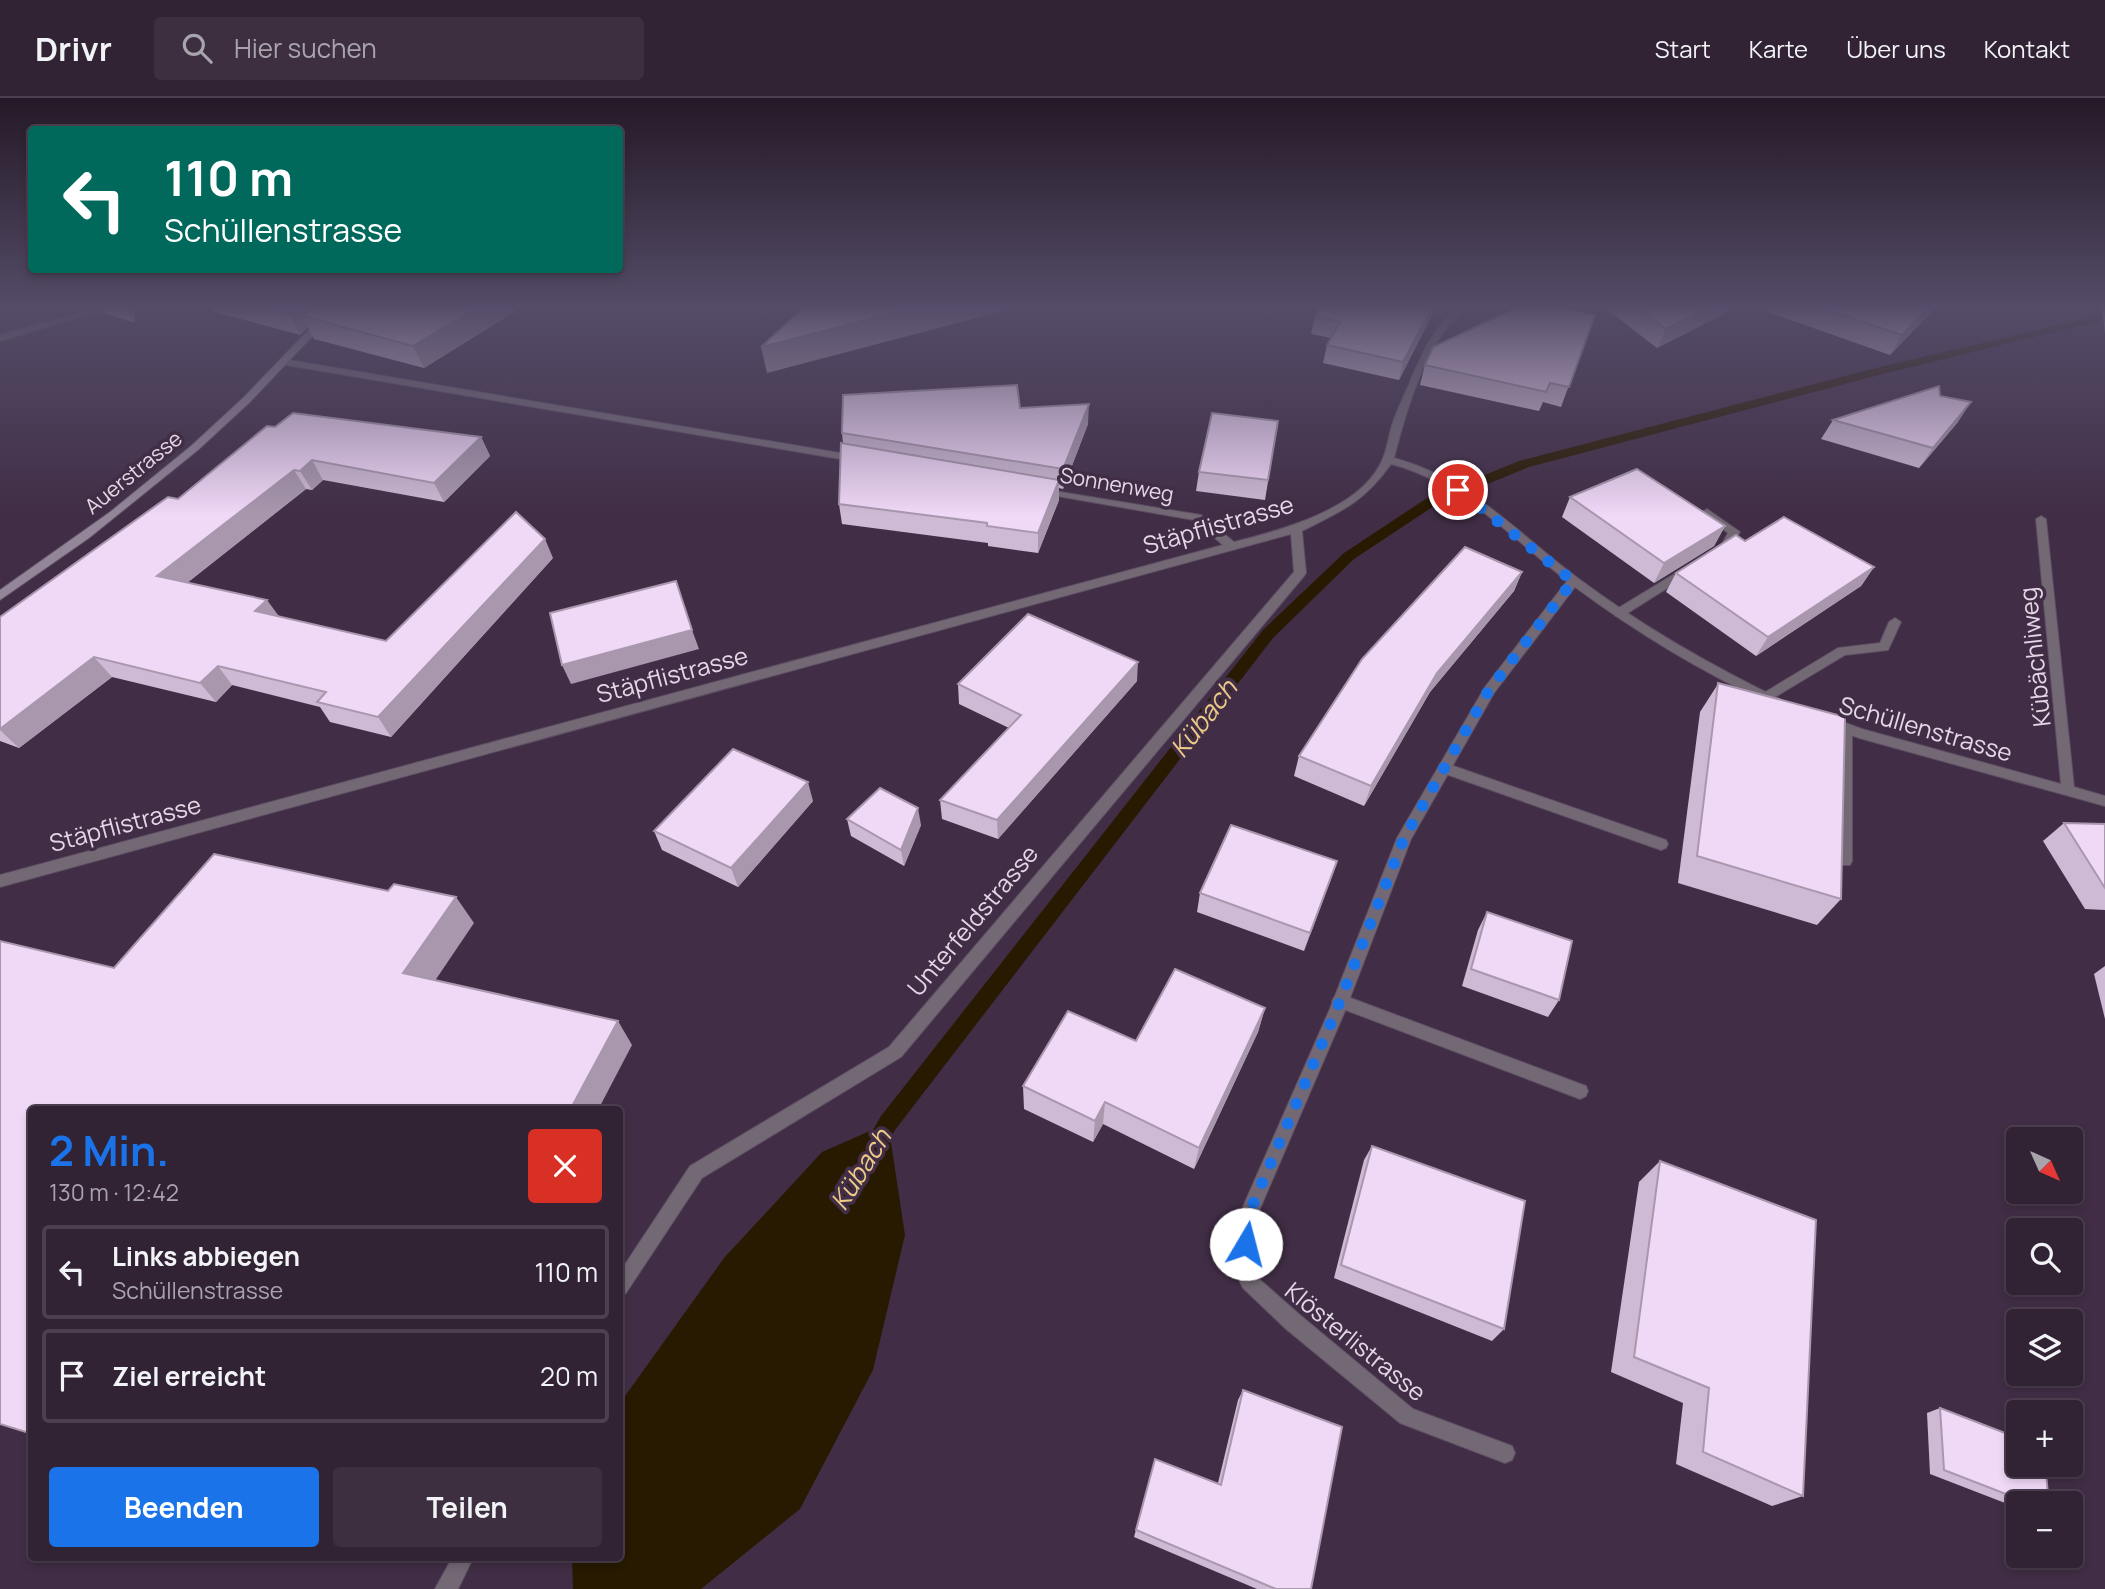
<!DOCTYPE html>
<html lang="de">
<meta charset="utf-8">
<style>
:root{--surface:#312234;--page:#3d2f40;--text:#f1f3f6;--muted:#a8a4ac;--line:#4c3f4f;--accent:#1a73e8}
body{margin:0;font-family:Manrope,sans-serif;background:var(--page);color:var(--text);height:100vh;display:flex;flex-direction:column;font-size:26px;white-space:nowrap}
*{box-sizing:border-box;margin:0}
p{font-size:23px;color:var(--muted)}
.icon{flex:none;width:38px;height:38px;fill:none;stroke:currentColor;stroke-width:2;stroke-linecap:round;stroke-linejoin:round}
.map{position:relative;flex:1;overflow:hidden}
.sheet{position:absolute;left:28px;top:1008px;width:595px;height:455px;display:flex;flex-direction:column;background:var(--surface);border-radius:7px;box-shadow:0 4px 10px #0003,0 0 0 2px var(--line)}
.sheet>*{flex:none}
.guide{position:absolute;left:28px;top:28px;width:595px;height:147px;border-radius:7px;box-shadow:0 4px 10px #0003,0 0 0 2px var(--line);background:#00695c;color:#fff;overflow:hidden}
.needle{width:46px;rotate:135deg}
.buttons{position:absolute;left:2006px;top:1029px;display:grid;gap:14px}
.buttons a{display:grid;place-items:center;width:77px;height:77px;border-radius:7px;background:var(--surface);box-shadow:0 4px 10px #0003,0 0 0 2px var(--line);font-size:35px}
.pin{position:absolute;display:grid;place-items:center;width:60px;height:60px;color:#fff;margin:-30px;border:4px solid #fff;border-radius:50%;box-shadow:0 2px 7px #0007}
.me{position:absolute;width:77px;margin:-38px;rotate:8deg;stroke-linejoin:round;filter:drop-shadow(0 0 5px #0008)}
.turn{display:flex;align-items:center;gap:24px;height:147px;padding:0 21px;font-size:32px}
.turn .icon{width:91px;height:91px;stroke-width:2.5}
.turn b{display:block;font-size:49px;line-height:60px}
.round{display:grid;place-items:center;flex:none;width:74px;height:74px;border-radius:7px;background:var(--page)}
.headline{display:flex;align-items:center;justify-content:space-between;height:119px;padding:0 21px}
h1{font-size:42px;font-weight:700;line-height:52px;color:var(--accent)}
.action{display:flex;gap:14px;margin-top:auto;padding:14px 21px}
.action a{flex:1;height:80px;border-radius:7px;background:var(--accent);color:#fff;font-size:28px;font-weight:700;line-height:80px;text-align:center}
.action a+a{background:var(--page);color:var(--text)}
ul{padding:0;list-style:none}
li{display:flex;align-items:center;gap:21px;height:94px;margin:0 14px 10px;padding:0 7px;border:4px solid var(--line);border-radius:7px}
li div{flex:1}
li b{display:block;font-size:26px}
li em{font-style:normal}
header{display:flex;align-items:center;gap:42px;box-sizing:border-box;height:98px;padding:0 35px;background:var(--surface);border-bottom:2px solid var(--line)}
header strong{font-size:33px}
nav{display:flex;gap:38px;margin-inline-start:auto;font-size:24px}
.search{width:490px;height:63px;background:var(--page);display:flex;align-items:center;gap:18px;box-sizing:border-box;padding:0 24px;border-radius:7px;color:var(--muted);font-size:26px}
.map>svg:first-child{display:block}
.water{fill:#281a00}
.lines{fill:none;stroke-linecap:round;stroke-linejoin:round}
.stream{fill:#281a00;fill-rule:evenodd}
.lane-casing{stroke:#5e4d63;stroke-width:2}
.street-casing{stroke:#5e4d63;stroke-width:2}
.secondary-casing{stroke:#5e4d63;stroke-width:2}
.lane{fill:#736975;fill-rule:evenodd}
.street{fill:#736975;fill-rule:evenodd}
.secondary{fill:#948699;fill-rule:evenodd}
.wall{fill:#cebad4}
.shaded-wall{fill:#a897ad}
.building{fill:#f0d8f7;stroke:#a897ad;stroke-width:2}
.route{stroke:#1a73e8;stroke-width:12;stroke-dasharray:0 21.6}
.labels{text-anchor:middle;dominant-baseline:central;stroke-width:7;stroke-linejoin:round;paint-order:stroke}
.far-street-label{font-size:21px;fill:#e4d8e7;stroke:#412e46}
.street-label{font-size:24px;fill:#e4d8e7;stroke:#412e46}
.water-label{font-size:26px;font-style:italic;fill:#ecca86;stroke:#412e46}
</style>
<header>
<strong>Drivr</strong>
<div class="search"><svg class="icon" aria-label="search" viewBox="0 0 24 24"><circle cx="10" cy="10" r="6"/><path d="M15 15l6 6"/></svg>Hier suchen</div>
<nav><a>Start</a><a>Karte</a><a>Über uns</a><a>Kontakt</a></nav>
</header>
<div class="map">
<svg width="2105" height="1491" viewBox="0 0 2105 1491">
<rect width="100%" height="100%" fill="#412e46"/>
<polygon class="water" points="888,1025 905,1137 873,1272 800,1411 701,1491 573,1491 572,1460 620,1460 620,1305 724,1160 822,1054"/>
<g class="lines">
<polygon class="stream" points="2105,216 2105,222 1883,276 1529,369 1434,408 1354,461 1273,540 895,1032 883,1053 876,1056 869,1053 865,1046 881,1018 1263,532 1344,455 1424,402 1519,363 1876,270"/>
<g class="lane-casing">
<g id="lane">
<path d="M1707,411L1740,434C1733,445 1728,458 1714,456L1712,453L1722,446L1728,435L1703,416L1702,414Z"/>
<polygon points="1689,467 1695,471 1693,474 1623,518 1615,518 1615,512"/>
<polygon points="1895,520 1901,524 1888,552 1845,557 1770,602 1762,602 1760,599 1762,596 1838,550 1880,545 1889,524"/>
<polygon points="1846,625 1852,630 1852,763 1850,767 1840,767 1838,763 1840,630"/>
<polygon points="1445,665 1666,742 1668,746 1666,750 1661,752 1440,674 1438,670 1440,666"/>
<polygon points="1340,896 1586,988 1588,993 1586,998 1580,1001 1335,908 1332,903 1335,898"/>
</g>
</g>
<g class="street-casing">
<g id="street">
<polygon points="101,209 114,209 0,243 0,237"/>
<path d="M1459,209H1468C1462,216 1454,221 1448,228C1422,260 1404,320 1394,360C1470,380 1518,436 1579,481C1642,528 1710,567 1780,601L1782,604L1780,607H1772C1702,574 1637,535 1575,489L1494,595L1411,741L1345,913L1253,1127L1258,1180L1300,1217L1413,1311L1512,1348L1515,1355L1512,1362L1505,1365L1400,1325L1286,1231L1243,1190L1240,1184L1235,1127L1329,913L1397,740L1485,589L1567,483C1511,439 1461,384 1391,366C1363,405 1343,412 1302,433L1306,475L1304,478L901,959L702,1080L626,1195L620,1198V1174L690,1068L889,949L1294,474L1291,436L0,789V777L1223,447L1194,422L1040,395L1035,392L1036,390L1201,417L1234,444C1281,432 1363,411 1383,360C1388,348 1389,335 1393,324C1398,309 1406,294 1412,279C1424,251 1435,228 1459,209Z"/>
<polygon points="283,261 858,358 863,361 858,364 280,266 278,264"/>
<polygon points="2041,418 2046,421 2074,689 2105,698 2105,708 1859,640 1822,626 1821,623 1822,620 1827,618 1862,631 2061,686 2036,421"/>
<polygon points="452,1460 473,1460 458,1491 435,1491"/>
</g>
</g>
<g class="secondary-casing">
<polygon id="secondary" points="334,209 343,209 325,225 250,304 198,352 89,440 0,502 0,492 110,414 191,348 243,300 319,221"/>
</g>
<use href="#lane" class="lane"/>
<use href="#street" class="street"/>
<use href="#secondary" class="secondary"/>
</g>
<g class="wall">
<polygon points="100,209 134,209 135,225 104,215"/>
<polygon points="210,209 522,209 424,270 314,241 308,229 300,237 212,213"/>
<polygon points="1436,209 1399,282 1323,265 1327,247 1331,240 1311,236 1315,218"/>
<polygon points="1604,209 1737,209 1657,250"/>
<polygon points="1754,209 1936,209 1890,257"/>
<polygon points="2102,209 2105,209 2105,236"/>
<polygon points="1595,217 1561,309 1543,304 1539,313 1420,287 1425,267"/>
<polygon points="1940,298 1958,324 1919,370 1821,341 1833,322"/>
<polygon points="1020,310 1088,326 1063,391 1059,390 1059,402 1038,455 988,448 988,445 842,426 839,406 843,346 842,335"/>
<polygon points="1278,323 1265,402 1196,393 1199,374"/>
<polygon points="275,329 481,339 490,358 444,404 323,382 312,392 306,391 188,484 279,519 386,543 553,460 391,639 330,624 320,609 232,587 216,604 112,579 19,650 0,643 0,519 178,401"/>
<polygon points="1570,399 1725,428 1714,448 1654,485 1562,419"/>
<polygon points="1745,443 1874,469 1861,488 1756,558 1666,494 1676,475"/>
<polygon points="1522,474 1514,493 1430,594 1364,708 1294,678 1299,658"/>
<polygon points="1137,583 998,741 942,721 940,702 1009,630 959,606 958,586"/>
<polygon points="1718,586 1841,801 1817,827 1678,785 1700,614"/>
<polygon points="813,703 738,789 662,752 654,733"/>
<polygon points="847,721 921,727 904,768 851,738"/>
<polygon points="2064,725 2105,726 2105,812 2085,811 2043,743"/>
<polygon points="1337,763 1304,853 1197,814 1200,795"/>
<polygon points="1487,814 1559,902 1548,919 1462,888 1478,832"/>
<polygon points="2105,868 2105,921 2094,876"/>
<polygon points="1265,910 1258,934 1194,1071 1103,1026 1093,1044 1024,1011 1023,988 1136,943"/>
<polygon points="1372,1048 1504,1231 1492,1243 1334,1180 1364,1062"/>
<polygon points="1660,1063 1803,1398 1772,1408 1676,1366 1683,1305 1611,1274 1639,1084"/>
<polygon points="1243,1292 1311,1491 1257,1491 1134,1439 1155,1361 1218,1385 1238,1302"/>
<polygon points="1940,1310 2049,1405 2018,1405 2018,1410 1930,1376 1927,1315"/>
</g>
<g class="shaded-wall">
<polygon points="125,209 134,209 135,225"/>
<polygon points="294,209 302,209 307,220 302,218 308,229 300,237 288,215"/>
<polygon points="479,209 522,209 424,270 413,248"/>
<polygon points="917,209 1018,209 767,275 761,249"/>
<polygon points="1432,209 1436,209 1399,282 1403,264"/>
<polygon points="1709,209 1737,209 1657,250 1666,231"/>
<polygon points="1929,209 1936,209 1890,257 1902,237"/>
<polygon points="1971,304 1958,324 1919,370 1933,350"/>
<polygon points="1089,306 1088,326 1063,391 1063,371"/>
<polygon points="481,339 490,358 444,404 434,385"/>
<polygon points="312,362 323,382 312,392 300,373"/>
<polygon points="294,372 306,391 172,497 157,478"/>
<polygon points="1059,382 1059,402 1038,455 1038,435"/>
<polygon points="1725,428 1714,448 1654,485 1664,465"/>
<polygon points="545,441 553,460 391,639 378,619"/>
<polygon points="1874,469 1861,488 1756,558 1768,539"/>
<polygon points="1522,474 1514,493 1430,594 1364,708 1371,688 1437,575"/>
<polygon points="267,502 281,521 255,513"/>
<polygon points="692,532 699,551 571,586 562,567"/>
<polygon points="94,559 112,579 19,650 0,632 0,631"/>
<polygon points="1138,564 1137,583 998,741 997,722"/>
<polygon points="218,568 232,587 216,604 200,585"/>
<polygon points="808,684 813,703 738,789 731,770"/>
<polygon points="918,710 921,727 904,768 901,752"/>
<polygon points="1337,763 1331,781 1304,853 1310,835"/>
<polygon points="456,799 474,825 424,899 403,875"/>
<polygon points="1265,910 1258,934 1194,1071 1199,1050"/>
<polygon points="618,923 632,947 598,1012 570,1012"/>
<polygon points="1105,1004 1103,1026 1093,1044 1095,1023"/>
</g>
<g class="building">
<polygon points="265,209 294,209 288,215"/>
<polygon points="312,209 479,209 413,248 302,218"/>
<polygon points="804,209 917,209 761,249"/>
<polygon points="1320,209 1432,209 1403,264 1327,247 1340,224 1315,218"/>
<polygon points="1518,209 1556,209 1595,217 1569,289 1550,285 1546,294 1425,267 1433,249"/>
<polygon points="1636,209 1709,209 1666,231"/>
<polygon points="1818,209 1929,209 1902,237"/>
<polygon points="1017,287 1020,310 1089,306 1063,371 842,335 843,297"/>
<polygon points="1939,288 1940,298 1971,304 1933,350 1833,322"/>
<polygon points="293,315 481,339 434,385 312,362 300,373 294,372 157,478 267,502 255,513 386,543 516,414 545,441 378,619 317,604 326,594 218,568 200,585 94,559 0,631 0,519 168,399 178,401 267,328 275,329"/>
<polygon points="1212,315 1278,323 1268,382 1199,374"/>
<polygon points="841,345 1059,382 1038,435 987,428 987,425 839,406"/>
<polygon points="1637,371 1725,428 1664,465 1570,399"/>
<polygon points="1784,419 1874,469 1768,539 1676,475 1736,437 1745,443"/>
<polygon points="1465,449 1522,474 1437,575 1371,688 1299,658 1362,561"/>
<polygon points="676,483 692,532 562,567 550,515"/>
<polygon points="1028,516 1138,564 997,722 940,702 1021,617 958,586"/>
<polygon points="1718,585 1845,619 1841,801 1697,758"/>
<polygon points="733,651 808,684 731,770 654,733"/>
<polygon points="880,690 918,710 901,752 847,721"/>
<polygon points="2064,725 2105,726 2105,790"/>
<polygon points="1231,727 1337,763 1310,835 1200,795"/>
<polygon points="214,756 388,793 394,786 456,799 403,875 618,923 570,1012 32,1012 32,1336 0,1326 0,843 114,870"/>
<polygon points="1487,814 1572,843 1559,902 1471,871"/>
<polygon points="1175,871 1265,910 1199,1050 1105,1004 1095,1023 1023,988 1068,913 1136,943"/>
<polygon points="1372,1048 1525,1103 1504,1231 1341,1167"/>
<polygon points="1660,1063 1816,1122 1803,1398 1703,1354 1709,1290 1634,1259"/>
<polygon points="1243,1292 1342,1329 1311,1491 1276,1491 1136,1432 1155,1361 1221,1387"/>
<polygon points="1940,1310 2018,1340 2018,1367 2045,1367 2049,1405 2029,1405 1944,1372"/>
</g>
<linearGradient id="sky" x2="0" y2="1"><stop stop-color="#241926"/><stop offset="0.5" stop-color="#544c68"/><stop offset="1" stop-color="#544c68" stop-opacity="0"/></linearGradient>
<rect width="2105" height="417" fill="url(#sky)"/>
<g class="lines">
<polyline class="route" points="1246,1146 1244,1127 1336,913 1404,740 1489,592 1573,483 1458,392"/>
</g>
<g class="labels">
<g class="far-street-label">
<text transform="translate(133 374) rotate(-39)">Auerstrasse</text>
<text transform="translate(1117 386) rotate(10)">Sonnenweg</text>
</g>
<g class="street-label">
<text transform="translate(1218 426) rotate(-16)">Stäpflistrasse</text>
<text transform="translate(2034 559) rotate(-96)">Kübächliweg</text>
<text transform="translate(672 576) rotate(-15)">Stäpflistrasse</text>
<text transform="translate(1926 630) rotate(16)">Schüllenstrasse</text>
<text transform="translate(125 725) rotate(-15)">Stäpflistrasse</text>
<text transform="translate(972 822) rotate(-50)">Unterfeldstrasse</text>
<text transform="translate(1356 1243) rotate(39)">Klösterlistrasse</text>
</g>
<g class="water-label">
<text transform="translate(1203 620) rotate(-52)">Kübach</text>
<text transform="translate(860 1071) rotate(-58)">Kübach</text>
</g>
</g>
</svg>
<div class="buttons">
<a><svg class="needle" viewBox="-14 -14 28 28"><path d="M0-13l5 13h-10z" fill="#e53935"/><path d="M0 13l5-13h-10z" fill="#a8a4ac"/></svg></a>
<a><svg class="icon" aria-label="search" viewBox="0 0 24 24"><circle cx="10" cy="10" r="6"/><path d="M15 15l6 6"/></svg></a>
<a><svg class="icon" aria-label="layers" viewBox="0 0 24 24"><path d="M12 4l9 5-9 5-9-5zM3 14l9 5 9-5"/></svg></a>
<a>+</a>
<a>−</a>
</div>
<div class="pin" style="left:1458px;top:392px;background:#d93025"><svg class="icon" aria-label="arrive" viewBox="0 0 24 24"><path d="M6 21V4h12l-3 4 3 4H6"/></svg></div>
<svg class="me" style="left:1246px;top:1146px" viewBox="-20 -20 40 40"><circle r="19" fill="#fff"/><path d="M0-13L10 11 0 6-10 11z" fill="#1a73e8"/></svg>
<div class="guide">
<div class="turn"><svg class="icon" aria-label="left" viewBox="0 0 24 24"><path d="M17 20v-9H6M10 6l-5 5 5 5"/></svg><div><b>110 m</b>Schüllenstrasse</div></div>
</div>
<section class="sheet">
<div class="headline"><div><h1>2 Min.</h1><p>130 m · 12:42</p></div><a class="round" style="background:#d93025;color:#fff"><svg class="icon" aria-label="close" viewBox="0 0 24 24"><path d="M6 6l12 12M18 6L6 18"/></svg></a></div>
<ul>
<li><svg class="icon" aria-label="left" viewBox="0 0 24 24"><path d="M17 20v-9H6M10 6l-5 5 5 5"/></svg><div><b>Links abbiegen</b><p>Schüllenstrasse</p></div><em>110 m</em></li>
<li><svg class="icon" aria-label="arrive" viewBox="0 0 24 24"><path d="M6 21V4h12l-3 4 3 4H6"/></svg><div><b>Ziel erreicht</b></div><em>20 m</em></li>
</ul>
<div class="action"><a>Beenden</a><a>Teilen</a></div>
</section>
</div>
